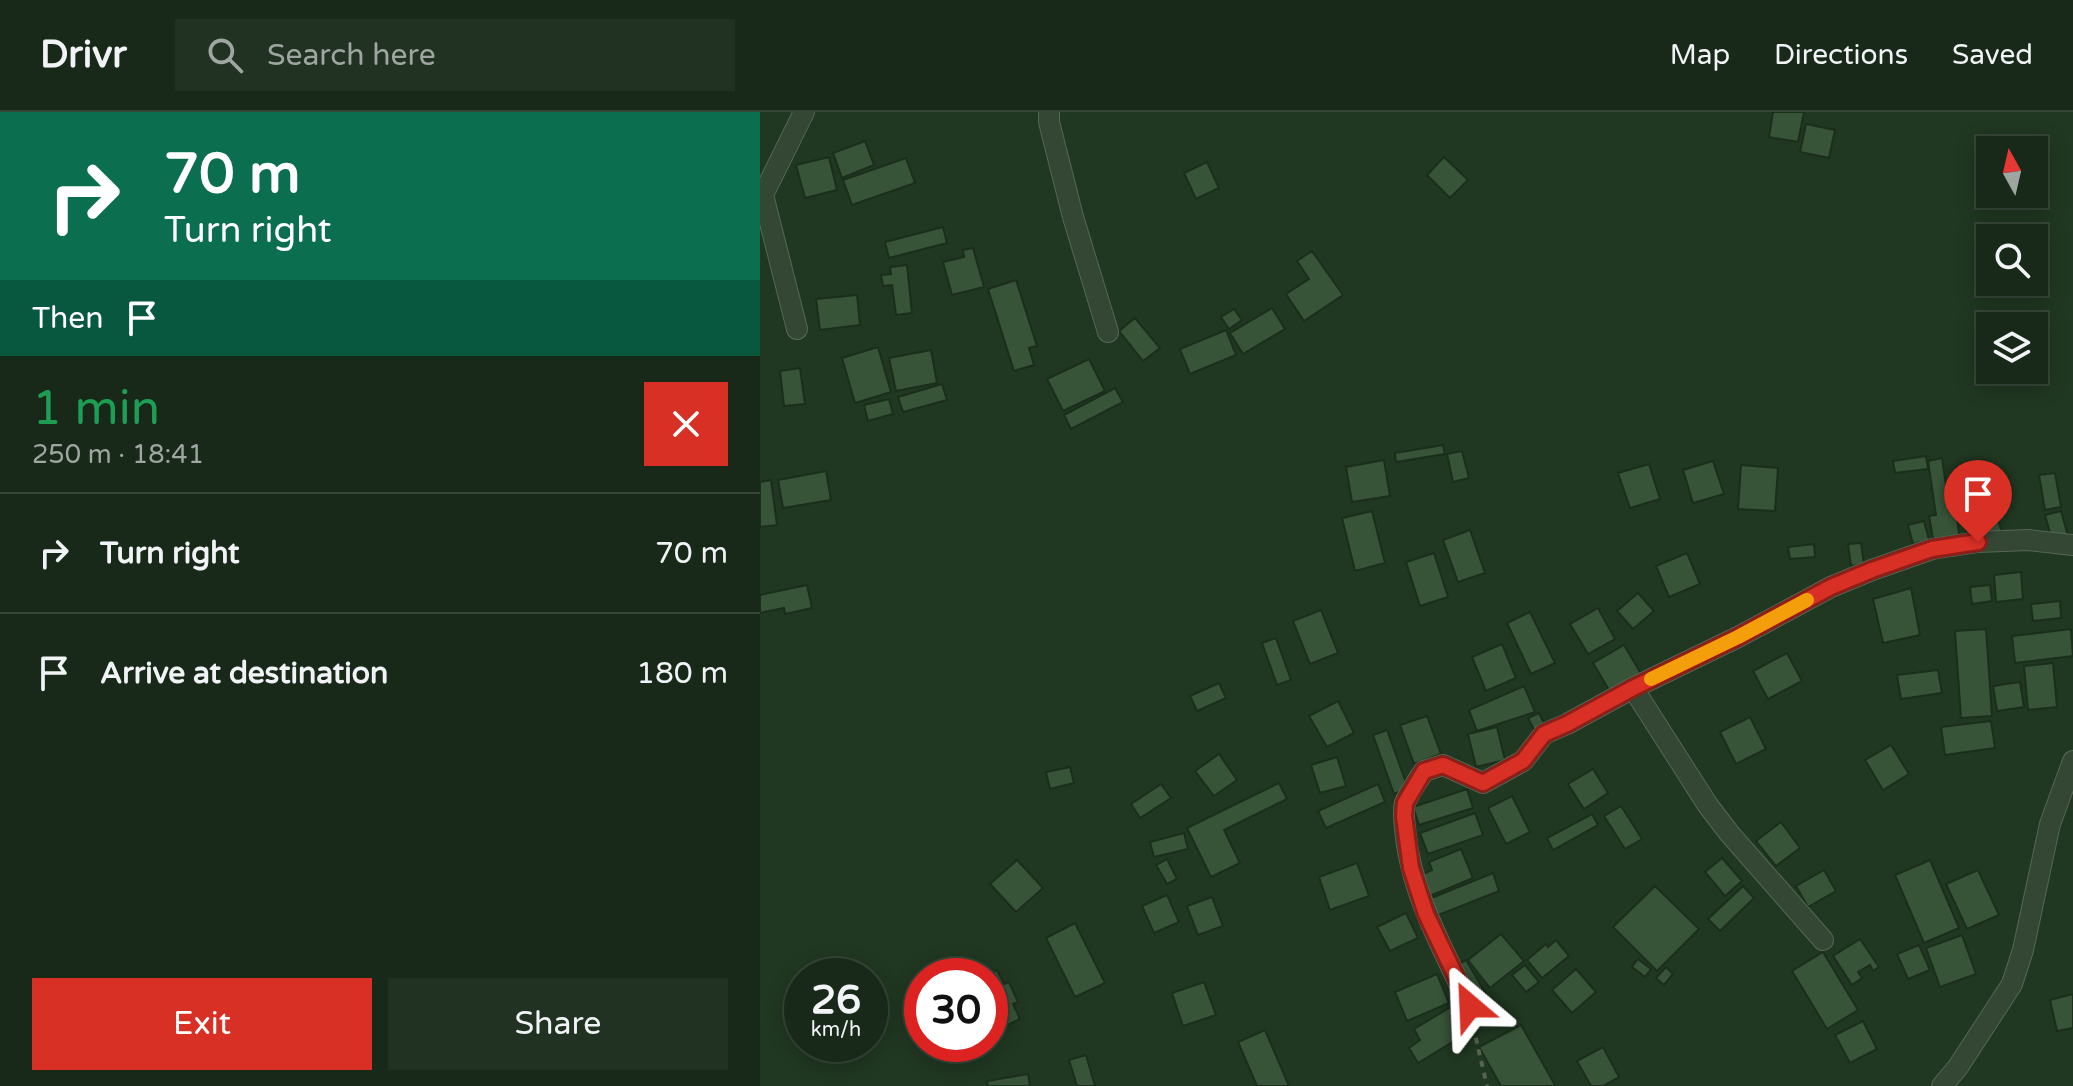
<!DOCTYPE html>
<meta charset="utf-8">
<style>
:root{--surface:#182919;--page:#213122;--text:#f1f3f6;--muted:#9fa6a2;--line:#364538;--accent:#d93025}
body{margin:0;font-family:"Varela Round",sans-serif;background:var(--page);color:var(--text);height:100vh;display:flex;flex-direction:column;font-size:30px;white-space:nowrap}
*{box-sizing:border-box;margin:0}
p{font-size:26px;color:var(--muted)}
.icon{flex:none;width:44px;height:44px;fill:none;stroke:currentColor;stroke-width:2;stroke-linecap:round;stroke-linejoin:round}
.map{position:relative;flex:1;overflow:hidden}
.drawer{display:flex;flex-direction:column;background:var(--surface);width:760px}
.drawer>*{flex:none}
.top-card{background:#0b6e4f;color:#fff;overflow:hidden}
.needle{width:52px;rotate:352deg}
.tools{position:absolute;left:1216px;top:24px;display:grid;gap:16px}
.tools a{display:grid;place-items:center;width:72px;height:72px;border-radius:0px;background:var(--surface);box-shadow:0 4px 20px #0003,0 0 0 2px var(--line);font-size:40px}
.speed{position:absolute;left:24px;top:846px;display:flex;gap:16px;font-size:40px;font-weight:700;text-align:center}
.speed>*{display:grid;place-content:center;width:104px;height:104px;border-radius:50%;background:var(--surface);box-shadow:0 4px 20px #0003,0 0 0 2px var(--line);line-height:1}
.speed small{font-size:20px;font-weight:400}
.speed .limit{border:12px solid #d22;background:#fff;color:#111}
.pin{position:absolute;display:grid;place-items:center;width:68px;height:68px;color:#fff;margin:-82px -34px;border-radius:50% 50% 50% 0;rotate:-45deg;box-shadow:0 0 8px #0007}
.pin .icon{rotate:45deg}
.me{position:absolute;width:88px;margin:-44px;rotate:334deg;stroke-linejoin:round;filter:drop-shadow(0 0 6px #0008)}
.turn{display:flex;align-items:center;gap:28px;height:168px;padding:0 32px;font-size:36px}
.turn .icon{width:104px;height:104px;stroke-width:2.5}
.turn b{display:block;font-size:56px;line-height:68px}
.then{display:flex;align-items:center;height:76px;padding:0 32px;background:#0003;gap:16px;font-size:30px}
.round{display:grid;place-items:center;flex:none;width:84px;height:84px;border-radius:0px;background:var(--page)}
.summary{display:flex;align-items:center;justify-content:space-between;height:136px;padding:0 32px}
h1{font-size:48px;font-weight:600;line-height:60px;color:#1e9e55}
.cta{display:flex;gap:16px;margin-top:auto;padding:16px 32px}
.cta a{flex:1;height:92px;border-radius:0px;background:var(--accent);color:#fff;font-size:32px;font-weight:600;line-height:92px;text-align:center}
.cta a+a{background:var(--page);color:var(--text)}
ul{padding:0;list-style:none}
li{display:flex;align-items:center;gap:24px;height:120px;padding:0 32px;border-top:2px solid var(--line)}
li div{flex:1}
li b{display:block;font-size:30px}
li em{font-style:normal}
header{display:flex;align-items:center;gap:48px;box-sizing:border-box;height:112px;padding:0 40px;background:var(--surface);border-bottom:2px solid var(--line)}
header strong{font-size:38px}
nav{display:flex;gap:44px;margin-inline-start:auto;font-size:28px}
.search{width:560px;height:72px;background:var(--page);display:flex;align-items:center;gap:20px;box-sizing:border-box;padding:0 28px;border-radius:0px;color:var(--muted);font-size:30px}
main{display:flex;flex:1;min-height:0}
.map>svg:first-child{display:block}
.building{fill:#375338;stroke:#1b2e1c;stroke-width:2}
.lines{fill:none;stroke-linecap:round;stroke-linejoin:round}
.minor-casing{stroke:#546855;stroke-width:22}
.path{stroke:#56634e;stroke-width:4;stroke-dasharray:6 6;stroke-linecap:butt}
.minor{stroke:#344734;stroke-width:20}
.route-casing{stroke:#8d1f18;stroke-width:20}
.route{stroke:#d93025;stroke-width:14}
.slow{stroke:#f59e0b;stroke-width:14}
</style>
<header>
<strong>Drivr</strong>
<div class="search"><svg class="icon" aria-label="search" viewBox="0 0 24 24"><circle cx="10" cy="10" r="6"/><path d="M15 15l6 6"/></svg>Search here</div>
<nav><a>Map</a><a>Directions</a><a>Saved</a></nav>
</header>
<main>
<section class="drawer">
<div class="top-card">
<div class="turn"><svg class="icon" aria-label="right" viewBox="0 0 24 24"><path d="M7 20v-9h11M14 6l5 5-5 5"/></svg><div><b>70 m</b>Turn right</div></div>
<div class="then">Then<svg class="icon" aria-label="arrive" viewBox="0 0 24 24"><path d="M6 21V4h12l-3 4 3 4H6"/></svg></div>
</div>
<div class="summary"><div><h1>1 min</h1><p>250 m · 18:41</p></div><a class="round" style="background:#d93025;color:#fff"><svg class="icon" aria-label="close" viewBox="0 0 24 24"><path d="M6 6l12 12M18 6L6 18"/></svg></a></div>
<ul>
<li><svg class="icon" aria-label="right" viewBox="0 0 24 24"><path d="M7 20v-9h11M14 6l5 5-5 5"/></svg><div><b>Turn right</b></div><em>70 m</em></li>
<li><svg class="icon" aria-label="arrive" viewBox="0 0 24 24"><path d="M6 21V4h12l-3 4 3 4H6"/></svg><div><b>Arrive at destination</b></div><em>180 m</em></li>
</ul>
<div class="cta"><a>Exit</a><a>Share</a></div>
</section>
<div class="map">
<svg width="1313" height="974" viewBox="0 0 1313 974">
<rect width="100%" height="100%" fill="#203721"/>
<g class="building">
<polygon points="1013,0 1044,0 1038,30 1009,25"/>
<polygon points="1046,12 1075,18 1069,46 1040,40"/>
<polygon points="105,29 114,53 82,66 73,41"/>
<polygon points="69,45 77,78 45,86 36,53"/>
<polygon points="684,45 708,68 690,86 667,63"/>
<polygon points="146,46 155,71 92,93 83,68"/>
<polygon points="447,50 459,76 436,87 424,61"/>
<polygon points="183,115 187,131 129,146 125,130"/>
<polygon points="213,136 224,175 192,183 183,150 204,145 203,138"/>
<polygon points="552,139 583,183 544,209 526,182 549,167 537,149"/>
<polygon points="147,153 152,201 136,203 132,173 123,174 121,163 131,162 130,155"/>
<polygon points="256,168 277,234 269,236 274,253 254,259 228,177"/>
<polygon points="97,183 100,213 60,218 56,187"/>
<polygon points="512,196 525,217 483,242 470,221"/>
<polygon points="474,197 482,208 469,217 461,205"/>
<polygon points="375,206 400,236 383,249 359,219"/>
<polygon points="466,218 476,243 430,262 420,237"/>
<polygon points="118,235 131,280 95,291 82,246"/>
<polygon points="171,238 177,271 136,279 129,246"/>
<polygon points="329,247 345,279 303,299 287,267"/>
<polygon points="40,256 45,292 24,294 20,259"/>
<polygon points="182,272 187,288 143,300 138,285"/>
<polygon points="355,276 363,290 311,317 304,303"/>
<polygon points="129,287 133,302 108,309 104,293"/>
<polygon points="683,333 685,342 636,350 635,341"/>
<polygon points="702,339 709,366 693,370 687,342"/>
<polygon points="1166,344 1168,357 1135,361 1133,349"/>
<polygon points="1182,346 1190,400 1196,399 1200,428 1174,432 1169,404 1176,403 1168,349"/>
<polygon points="624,348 630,384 592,390 586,355"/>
<polygon points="953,349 964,382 933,391 923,358"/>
<polygon points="889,352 900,387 870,396 858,361"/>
<polygon points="981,353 1018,356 1015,399 978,397"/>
<polygon points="66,359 71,388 23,396 18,368"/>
<polygon points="1295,361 1301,395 1285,398 1279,363"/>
<polygon points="11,368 17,413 0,415 0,370"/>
<polygon points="1228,377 1242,420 1215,429 1201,385"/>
<polygon points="612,399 625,451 595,459 582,406"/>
<polygon points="1301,399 1308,424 1292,428 1285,403"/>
<polygon points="1164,409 1169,428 1153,432 1148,413"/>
<polygon points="710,418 725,461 698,470 683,428"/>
<polygon points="1101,431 1104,452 1091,454 1088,432"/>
<polygon points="1054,432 1055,445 1030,447 1028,435"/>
<polygon points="674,441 688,485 660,494 646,450"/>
<polygon points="927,441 940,472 909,485 896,454"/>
<polygon points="1261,460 1263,487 1236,490 1234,463"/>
<polygon points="47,473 52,496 25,502 24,496 0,501 0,483"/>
<polygon points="1230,473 1232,489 1212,492 1210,475"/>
<polygon points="1151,476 1160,523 1123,531 1113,487"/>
<polygon points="878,481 894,499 873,517 857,499"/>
<polygon points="1300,489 1301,506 1273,509 1271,492"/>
<polygon points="838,496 855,527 828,542 810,512"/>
<polygon points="561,498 578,541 550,552 533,509"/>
<polygon points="770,500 795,551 771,562 747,511"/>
<polygon points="1226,517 1232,604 1201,606 1195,519"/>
<polygon points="1311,517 1313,544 1255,551 1252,524"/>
<polygon points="516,526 531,568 517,573 502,531"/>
<polygon points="742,532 756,566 726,579 712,545"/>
<polygon points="864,533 883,565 852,583 833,551"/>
<polygon points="1027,541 1042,569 1008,587 993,559"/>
<polygon points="1293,551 1297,595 1268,598 1264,554"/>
<polygon points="1178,558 1182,581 1141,587 1137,563"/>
<polygon points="1260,570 1264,595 1237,599 1233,574"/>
<polygon points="459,571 466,586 437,599 430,584"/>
<polygon points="764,574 775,600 717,619 709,598"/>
<polygon points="578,589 594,621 567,635 549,604"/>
<polygon points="779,601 786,615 775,620 768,606"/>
<polygon points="667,604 681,642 654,652 640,613"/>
<polygon points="990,605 1006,637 976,652 960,620"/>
<polygon points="1231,609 1235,636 1185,643 1181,615"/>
<polygon points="737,615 745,648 716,655 708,622"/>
<polygon points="627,618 648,676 634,682 613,623"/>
<polygon points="1131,633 1149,662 1123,678 1105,648"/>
<polygon points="459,642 477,668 454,684 435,659"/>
<polygon points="577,645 586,674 560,681 551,653"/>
<polygon points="310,655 314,671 290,677 286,660"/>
<polygon points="833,657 848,681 824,697 808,672"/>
<polygon points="519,671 527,687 464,718 480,751 451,765 427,716"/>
<polygon points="401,672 411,686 380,706 371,692"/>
<polygon points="618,672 625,690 566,716 558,699"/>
<polygon points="707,677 713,696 659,713 653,695"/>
<polygon points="752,684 770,720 746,732 728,696"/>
<polygon points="861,694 882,727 865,737 844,704"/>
<polygon points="715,701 723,723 668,742 660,721"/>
<polygon points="832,702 838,713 793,738 787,726"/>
<polygon points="1021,710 1040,736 1016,754 996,729"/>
<polygon points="424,721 428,737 394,745 390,730"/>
<polygon points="701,737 713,766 670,784 661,763 672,758 669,750"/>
<polygon points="962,746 982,769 965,784 945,760"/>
<polygon points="407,747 417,767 407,772 396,753"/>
<polygon points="257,748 283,776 256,800 230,772"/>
<polygon points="1170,748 1199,816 1164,831 1135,763"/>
<polygon points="597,751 609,784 570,798 559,765"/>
<polygon points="1064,758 1076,779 1048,795 1036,774"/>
<polygon points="1218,758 1239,803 1207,817 1186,772"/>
<polygon points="733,761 739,779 676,804 669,787"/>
<polygon points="895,774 939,817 897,859 853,815"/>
<polygon points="983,774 994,786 960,819 948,807"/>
<polygon points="407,783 419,810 394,821 382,794"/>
<polygon points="452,785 463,814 438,823 427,794"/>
<polygon points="646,801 658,826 630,839 617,815"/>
<polygon points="315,811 345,871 315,885 286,826"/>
<polygon points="741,822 764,849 730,876 708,848"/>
<polygon points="1202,823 1216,862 1180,875 1166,836"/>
<polygon points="1100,827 1119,855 1113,859 1110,853 1098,860 1102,866 1092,873 1073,844"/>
<polygon points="796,828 809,844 782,866 767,848 786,832 788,835"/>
<polygon points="1159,833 1170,858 1148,867 1137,842"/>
<polygon points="1063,840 1098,898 1067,917 1032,859"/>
<polygon points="878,847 891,857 885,865 872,855"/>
<polygon points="706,848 726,882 714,888 695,854"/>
<polygon points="765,853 779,870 766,880 752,863"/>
<polygon points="906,855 913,862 904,873 896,866"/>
<polygon points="816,857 836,880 812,901 792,878"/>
<polygon points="237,858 244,872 249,870 258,890 253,892 260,907 243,915 230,886 230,864 223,864"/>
<polygon points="677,862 689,891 647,909 635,880"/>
<polygon points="444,870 456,903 423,914 412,881"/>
<polygon points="1313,882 1313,916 1297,919 1290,888"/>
<polygon points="696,892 712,918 658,951 649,936 660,928 654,917"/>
<polygon points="1103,909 1117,937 1090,951 1075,923"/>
<polygon points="761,913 795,973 793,974 741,974 719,935"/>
<polygon points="505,918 529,974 497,974 478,930"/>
<polygon points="843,935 859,965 843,974 831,974 817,949"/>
<polygon points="326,943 335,974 317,974 309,948"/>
<polygon points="268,962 270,974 228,974 227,969"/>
</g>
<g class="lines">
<g class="minor-casing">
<g id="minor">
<polyline points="289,0 289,10 313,105 348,220"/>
<polyline points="3,83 37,217"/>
<polyline points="0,85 3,83 44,0"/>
<polyline points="873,576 947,692 969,721 1063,828"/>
<path d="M710,894C683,837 650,780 645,716C644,708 643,698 645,691C649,680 658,669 664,659L683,653L723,671L763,649L784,622L807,612L873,576L978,525L1071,475L1112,458L1172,437L1218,430L1268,428L1313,433"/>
<polyline points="1182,974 1198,955 1252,872 1263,838 1290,712 1313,649"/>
</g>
</g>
<polyline class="path" points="713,914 727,974"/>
<use href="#minor" class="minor"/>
</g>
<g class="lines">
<g class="route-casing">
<polyline id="route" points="710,894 666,802 651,756 644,704 645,691 664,659 683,653 723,671 763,649 784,622 807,612 873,576 978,525 1071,475 1112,458 1172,437 1218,430"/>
</g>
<use href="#route" class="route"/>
<polyline class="slow" points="891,567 978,525 1047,488"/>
</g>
</svg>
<div class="tools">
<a><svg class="needle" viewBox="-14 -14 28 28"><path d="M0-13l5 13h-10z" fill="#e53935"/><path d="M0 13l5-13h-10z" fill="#9fa6a2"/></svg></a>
<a><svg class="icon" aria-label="search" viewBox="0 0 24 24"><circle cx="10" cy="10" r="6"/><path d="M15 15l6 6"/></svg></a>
<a><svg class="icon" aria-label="layers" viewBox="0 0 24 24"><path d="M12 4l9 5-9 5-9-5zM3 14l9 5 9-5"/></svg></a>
</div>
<div class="speed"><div>26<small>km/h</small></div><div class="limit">30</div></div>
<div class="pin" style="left:1218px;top:430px;background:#d93025"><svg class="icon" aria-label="arrive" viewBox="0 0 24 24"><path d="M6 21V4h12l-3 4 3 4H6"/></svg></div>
<svg class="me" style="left:710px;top:894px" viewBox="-20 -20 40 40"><path d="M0-17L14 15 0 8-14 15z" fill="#d93025" stroke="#fff" stroke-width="4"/></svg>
</div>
</main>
